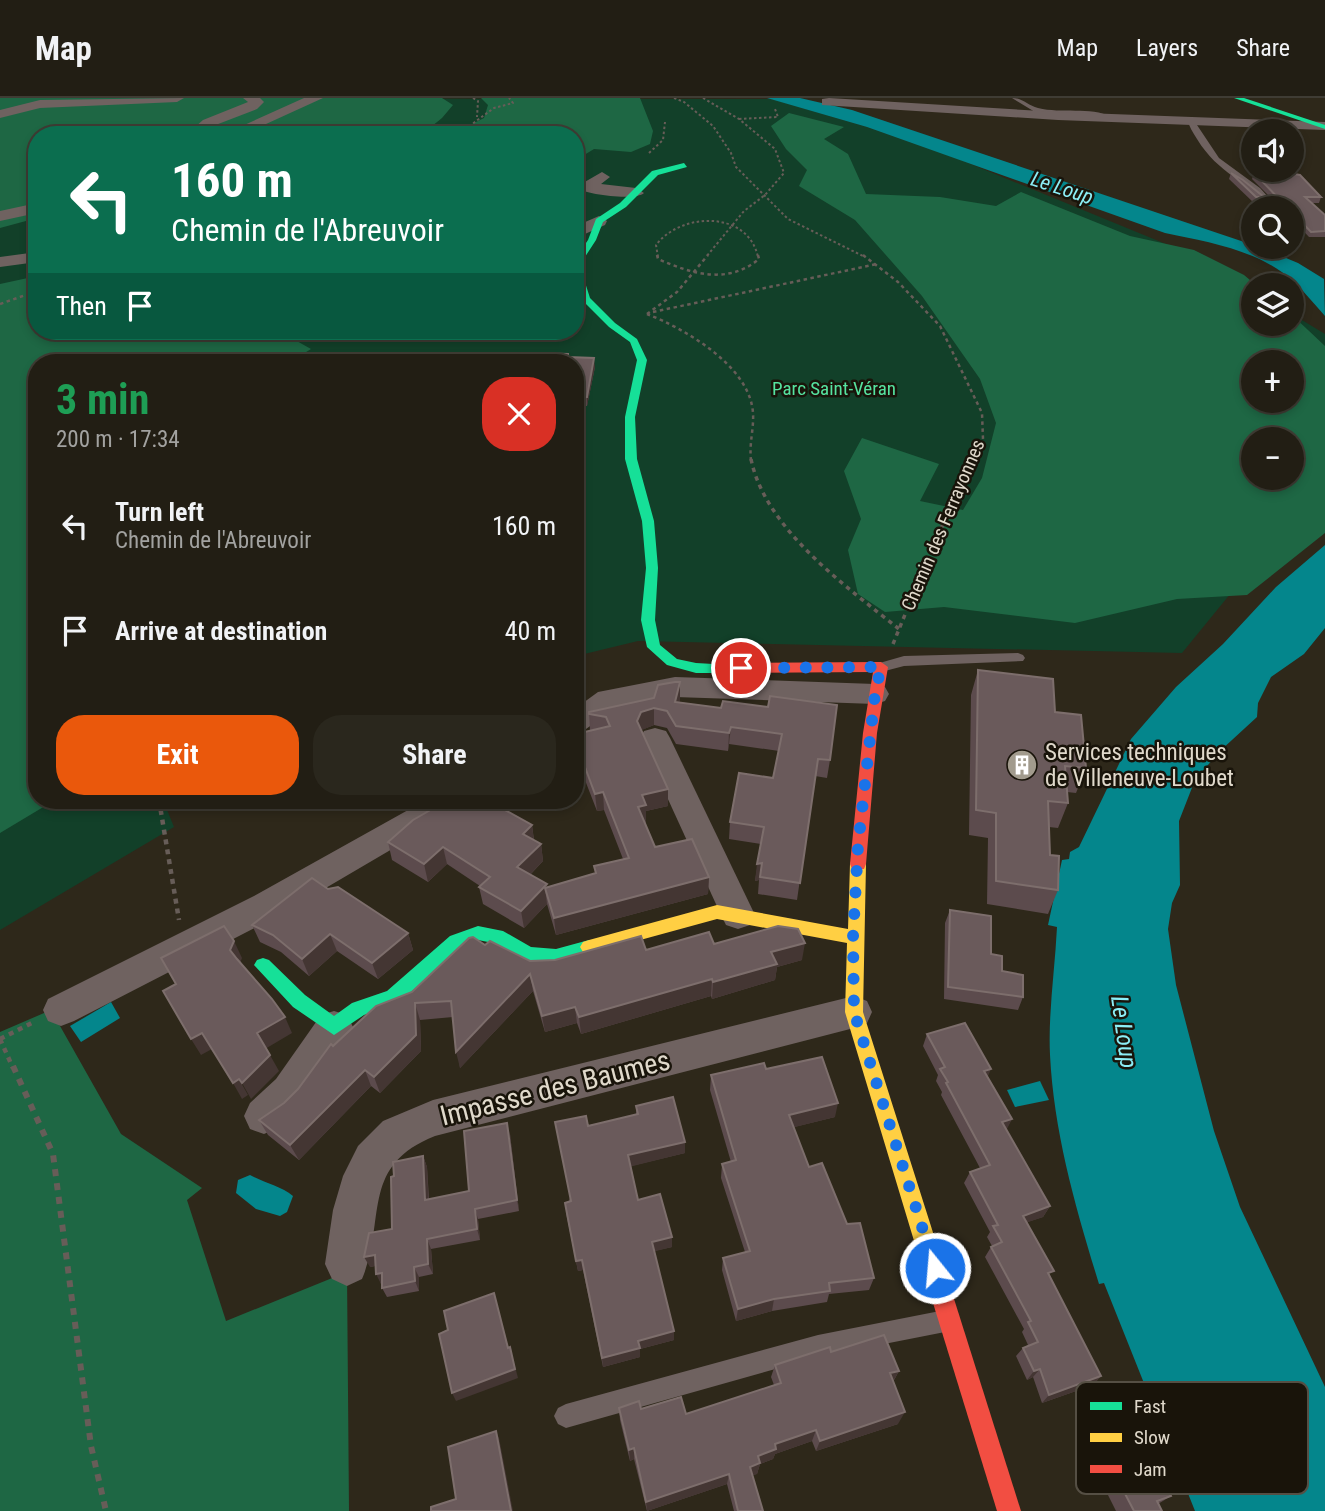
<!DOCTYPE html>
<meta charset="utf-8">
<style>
:root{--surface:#221e14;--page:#2a271d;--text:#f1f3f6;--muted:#a2a2a0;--line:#3f3c34;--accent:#ea580c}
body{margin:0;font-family:"Roboto Condensed",sans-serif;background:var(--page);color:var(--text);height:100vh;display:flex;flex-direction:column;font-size:26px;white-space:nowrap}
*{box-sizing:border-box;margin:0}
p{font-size:23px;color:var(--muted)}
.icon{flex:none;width:38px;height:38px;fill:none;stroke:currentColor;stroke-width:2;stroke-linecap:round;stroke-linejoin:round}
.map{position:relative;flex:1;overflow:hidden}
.details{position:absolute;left:28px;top:256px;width:556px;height:455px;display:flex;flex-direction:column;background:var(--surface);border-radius:28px;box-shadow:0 4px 10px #0003,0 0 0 2px var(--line)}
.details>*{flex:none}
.guide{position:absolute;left:28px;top:28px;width:556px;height:214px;border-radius:28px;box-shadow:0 4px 10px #0003,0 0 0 2px var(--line);background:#0b6e4f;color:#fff;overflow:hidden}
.tools{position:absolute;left:1241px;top:21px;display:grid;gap:14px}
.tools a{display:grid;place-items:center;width:63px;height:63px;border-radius:50%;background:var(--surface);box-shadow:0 4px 10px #0003,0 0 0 2px var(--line);font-size:35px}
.pin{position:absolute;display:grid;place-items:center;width:60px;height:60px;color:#fff;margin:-30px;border:4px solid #fff;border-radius:50%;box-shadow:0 2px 7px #0007}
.me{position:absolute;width:77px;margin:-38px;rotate:343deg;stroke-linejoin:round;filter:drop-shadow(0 0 5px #0008)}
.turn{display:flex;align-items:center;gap:24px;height:147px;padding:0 28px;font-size:32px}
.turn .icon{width:91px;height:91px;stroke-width:2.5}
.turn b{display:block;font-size:49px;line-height:60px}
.then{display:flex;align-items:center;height:66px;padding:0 28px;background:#0003;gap:14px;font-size:26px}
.round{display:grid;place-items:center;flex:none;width:74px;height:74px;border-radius:28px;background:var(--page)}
.summary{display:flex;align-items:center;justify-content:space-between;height:119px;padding:0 28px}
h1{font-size:42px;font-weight:700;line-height:52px;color:#1e9e55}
.cta{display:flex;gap:14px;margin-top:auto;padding:14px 28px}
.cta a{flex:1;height:80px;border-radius:28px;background:var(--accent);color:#fff;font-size:28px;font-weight:700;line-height:80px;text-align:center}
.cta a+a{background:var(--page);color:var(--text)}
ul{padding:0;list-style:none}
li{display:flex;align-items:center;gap:21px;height:105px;padding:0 28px}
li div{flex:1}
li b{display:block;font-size:26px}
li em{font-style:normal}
header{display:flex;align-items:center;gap:42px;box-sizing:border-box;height:98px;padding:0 35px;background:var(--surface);border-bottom:2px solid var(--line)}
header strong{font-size:33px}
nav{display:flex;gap:38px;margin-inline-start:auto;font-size:24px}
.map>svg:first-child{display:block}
.green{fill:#124029;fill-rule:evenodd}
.forest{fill:#1e6744;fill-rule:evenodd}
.water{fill:#04868c}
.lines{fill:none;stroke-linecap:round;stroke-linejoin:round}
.path-far4{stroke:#675d58;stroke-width:2;stroke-dasharray:2.5 2.5;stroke-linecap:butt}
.path-far3{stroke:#675d58;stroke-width:2.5;stroke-dasharray:3.5 3.5;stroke-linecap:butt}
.path-far2{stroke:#675d58;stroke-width:3.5;stroke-dasharray:4.5 4.5;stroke-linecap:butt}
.path-far1{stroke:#675d58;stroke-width:4.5;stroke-dasharray:5 5;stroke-linecap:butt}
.path{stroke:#675d58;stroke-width:6;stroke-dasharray:7 7;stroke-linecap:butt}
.lane{fill:#6f6260;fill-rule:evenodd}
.street{fill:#6f6260;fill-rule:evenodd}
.fast{fill:#16e098;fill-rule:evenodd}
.slow{fill:#ffcf43;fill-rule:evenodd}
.jam{fill:#f24e42;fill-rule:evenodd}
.wall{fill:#5c4b4d}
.shaded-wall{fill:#443633}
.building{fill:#6a5a5b;stroke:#7d6e6c;stroke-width:2}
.route{stroke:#1a73e8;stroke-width:12;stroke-dasharray:0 21.6}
.labels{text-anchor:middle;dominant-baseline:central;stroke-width:5;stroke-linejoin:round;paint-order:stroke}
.far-park-label{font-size:19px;fill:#56e4a0;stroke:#19140a}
.far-street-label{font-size:19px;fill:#e0d9cb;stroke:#19140a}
.far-water-label{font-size:21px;font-style:italic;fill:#8ceef6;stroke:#19140a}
.poi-label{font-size:23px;fill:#e0d9cb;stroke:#19140a;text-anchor:start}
.water-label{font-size:24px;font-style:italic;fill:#8ceef6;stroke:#19140a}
.near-street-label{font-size:28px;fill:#e0d9cb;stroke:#19140a}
.key{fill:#19140a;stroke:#554f44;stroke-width:2}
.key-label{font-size:19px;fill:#e0d9cb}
</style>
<header>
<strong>Map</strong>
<nav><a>Map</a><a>Layers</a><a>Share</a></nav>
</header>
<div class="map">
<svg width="1325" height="1413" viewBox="0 0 1325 1413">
<rect width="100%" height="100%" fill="#2e281a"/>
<path class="green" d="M0,0L772,1L867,29L961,62L1178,151L1253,226H1292V216L1325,236V380L1182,555L638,543L576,558V264H37V702H163L174,729L0,832ZM37,37H576V233H37ZM1253,264H1292V303H1253ZM1253,341H1292V380H1253Z"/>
<g class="forest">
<polygon points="0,0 442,0 453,7 442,20 421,37 37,37 37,120 0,130"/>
<polygon points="481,0 640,0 653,33 650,46 631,54 594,51 576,62 576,37 450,37 484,20 488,7"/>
<path d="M789,15L844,29L824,41L848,56L866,96L940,99L996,108L1021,94L1130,138L1194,152L1244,177L1256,187H1253V226H1292V217L1325,248V435L1247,497L1177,501L1075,525L944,509L885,514L858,496L848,452L861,421L844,373L862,340L939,366L920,403L963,412L982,380L996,325L980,281L922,198L855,122L799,88L807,72L786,51L771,28ZM1253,264H1292V303H1253ZM1253,341H1292V380H1253Z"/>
<polygon points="37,178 37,233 279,233 311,251 290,264 37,264 37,702 55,702 0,735 0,186"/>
<polygon points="51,912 121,1036 202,1090 187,1102 226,1223 347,1174 349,1413 0,1413 0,934"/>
</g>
<g class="water">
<path d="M767,0H800L852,12L1262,150L1298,165L1324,181L1325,218C1314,206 1304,193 1292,182C1258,152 1208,144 1165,135L867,29Z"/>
<path d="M1325,447V530L1304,556L1271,579L1258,605L1257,619L1220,653L1195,682L1179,723L1180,787L1172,805L1168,831L1176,887L1214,1033L1240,1109L1325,1289V1413H1195L1104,1185L1099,1186C1076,1111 1054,1036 1050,957C1048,915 1055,871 1057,829L1048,827L1062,762L1069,761L1070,754L1079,749L1131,641L1176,589L1223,546L1276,489Z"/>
<polygon points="111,904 120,920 81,944 70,928"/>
<polygon points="1040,983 1049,1002 1015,1009 1007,992"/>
<path d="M250,1077C264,1085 281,1088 293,1098L287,1114L280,1118L256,1111L236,1095L238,1082Z"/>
</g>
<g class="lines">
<g class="path-far4">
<polyline points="473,0 478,3 477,19"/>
<polyline points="674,0 684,4 713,28 731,55 736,69 788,121 865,159"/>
<polyline points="703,0 739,21 775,51 784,75 765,97 744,113 706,159"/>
<polyline points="739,21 778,19 775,11"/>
<polyline points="457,37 494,10 513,5 509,0"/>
<polyline points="649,55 663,42 665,24"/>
<path d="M658,159L656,147C681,114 748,112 758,159"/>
</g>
<g class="path-far3">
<path d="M657,157L658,161C692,176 728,187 759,161L758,157"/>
<polyline points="863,157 898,184 940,228 982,315 983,341 973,363"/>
<polyline points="0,206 37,193"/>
<polyline points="653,214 877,166"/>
<path d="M647,216C685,231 750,268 753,315C754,331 749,345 751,363"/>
<polyline points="647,216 677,194 708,157"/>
</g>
<g class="path-far2">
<path d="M751,361C765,431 847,489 899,531"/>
<polyline points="893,546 935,443 974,361"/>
</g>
<g class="path-far1">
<polyline points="159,702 179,822"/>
<polyline points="0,941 13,970"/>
<polyline points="0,941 34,924"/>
</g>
<polyline class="path" points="13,968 53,1056 91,1348 106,1413"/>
<g class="lane">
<path d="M1012,0C1023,0 1028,8 1038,10C1062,16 1089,8 1112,19L1108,21L1082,16L1035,14Z"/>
<path d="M1187,21H1193L1219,60L1260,90L1278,110H1270C1246,81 1219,77 1197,41C1193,35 1189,28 1187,21Z"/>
<polygon points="1018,555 1023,557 1025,560 1023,563 904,568 881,574 874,569 876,566 904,558"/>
<polygon points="945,1212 953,1215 956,1223 953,1231 945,1234 818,1259 566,1330 558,1326 554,1318 558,1310 566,1306 818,1237"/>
</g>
<g class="street">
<polygon points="184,0 177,4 40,10 0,20 0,12 40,2"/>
<polygon points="243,0 260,0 264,4 257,11 213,28 202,37 186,37 203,22 248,4"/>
<polygon points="304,0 323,0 242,37 222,37"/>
<polygon points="829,0 1058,14 1325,24 1325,32 1058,22 822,7 822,1"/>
<path d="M602,74L610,79L601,86L636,90L644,95C636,103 585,97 576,89Z"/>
<polygon points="37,105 37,115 0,123 0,113"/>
<polygon points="599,118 607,123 605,127 576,140 576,128"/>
<polygon points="37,154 37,164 0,169 0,159"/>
<polygon points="675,579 875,586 885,589 889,596 885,603 875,606 675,599 616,609 586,631 576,634 576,610 598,594"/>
<polygon points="655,630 666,633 670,640 755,817 750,827 738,831 726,827 721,817 640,640 644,633"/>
<polygon points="426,702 467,702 462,710 278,818 74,923 61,928 48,923 43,912 48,901 254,798"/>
<path d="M854,898L867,903L872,914L867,925L854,930L435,1038C359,1068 387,1122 362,1181L347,1188L332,1181L325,1166L333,1112L343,1078L358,1048L383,1023L433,1002Z"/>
<path d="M334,913L347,917L353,929C336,964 301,1022 264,1036L250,1031L244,1018L250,1005L276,981L321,917Z"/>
</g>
<g class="fast">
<polygon points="1234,0 1244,0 1325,27 1325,31"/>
<polygon points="684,65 687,69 658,77 626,109 603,124 596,142 583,162 582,175 590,200 615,225 637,241 647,262 635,319 637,361 654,423 658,470 655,522 660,547 677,561 696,565 731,567 733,570 726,575 696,575 667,567 647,549 641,522 646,470 642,423 625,361 625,319 637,262 630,244 609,229 583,203 576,185 576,160 588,142 596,121 620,105 652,73"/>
<polygon points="478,828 503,833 531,849 556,851 589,842 595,844 598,849 595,854 556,865 528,863 493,845 478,842 462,848 399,905 364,917 334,937 293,909 254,867 257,862 263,860 269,862 305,897 334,918 352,905 387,893 450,838"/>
</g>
<polygon class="slow" points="858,760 864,761 866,766 863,914 943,1166 940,1174 932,1177 924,1174 921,1166 845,914 847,845 717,821 589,856 583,854 580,849 583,844 589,842 717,807 848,831 850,766 852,761"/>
<g class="jam">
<polygon points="881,564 888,569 877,635 866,766 864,771 852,771 850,766 863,635 873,574 726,575 719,570 726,565"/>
<polygon points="932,1155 940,1158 943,1166 1021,1413 997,1413 921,1166 924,1158"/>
</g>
</g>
<g class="wall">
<polygon points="1231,75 1264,99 1261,105 1254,105 1229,81"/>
<polygon points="1254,75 1321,99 1319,105 1311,105 1325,117 1325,139 1309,139 1292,121 1292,110 1281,110 1252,81"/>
<polygon points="568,259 595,269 587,308 580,308 580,311 576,311 576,264"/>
<polygon points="978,572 1055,614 1086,670 1076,695 1067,694 1068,705 1058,730 1049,729 1050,757 1058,792 1048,816 987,806 988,740 969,737 971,597"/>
<polygon points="680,602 679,604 721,610 723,603 830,662 827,680 815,678 797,802 758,796 759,782 755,783 761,746 729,741 730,724 773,680 779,653 729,646 728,653 676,646 667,630 654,627 641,632 668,691 668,708 646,713 646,725 645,725 655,749 709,779 708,796 556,837 547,806 524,830 483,806 479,789 480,788 447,766 428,784 392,762 388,744 532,727 534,742 541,746 543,763 530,777 547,789 595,775 594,768 623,761 604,712 597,713 576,659 576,636 590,633 589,614"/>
<polygon points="328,791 408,835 413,852 378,881 337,853 309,878 281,854 260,844 252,827"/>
<polygon points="950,812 991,856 1002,873 1023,899 1018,912 944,901 945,825"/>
<polygon points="714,846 802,862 777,869 775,882 712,901 711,898 581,936 577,925 545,934 533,893 460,970 453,919 420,922 421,953 380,995 371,988 299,1062 268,1037 259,1022 284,1005 298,991 333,948 412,894 485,847 530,863 555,862"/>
<polygon points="927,936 988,979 1012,1021 1006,1031 1050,1108 1043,1119 1027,1124 1050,1178 1101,1278 1093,1287 1042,1305 1033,1279 1027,1282 1016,1258 1023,1250 1028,1247 1022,1234 1024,1231 985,1159 991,1149 992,1148 987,1139 990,1134 964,1085 970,1074 980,1070 941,997 942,994 936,983 938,977 923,948"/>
<polygon points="766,971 835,1019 794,1029 809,1069 847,1126 874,1180 869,1192 829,1196 827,1204 772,1213 736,1223 722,1172 723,1160 745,1154 721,1080 722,1066 731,1064 710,992 711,977"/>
<polygon points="636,1008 685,1044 685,1055 631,1068 638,1102 672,1149 654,1153 674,1242 640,1251 640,1259 603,1269 583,1172 578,1173 566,1115 588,1028 636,1017"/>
<polygon points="510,1036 519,1113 478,1121 480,1142 431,1151 433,1176 419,1179 419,1193 387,1199 382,1190 382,1186 381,1186 375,1168 370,1169 392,1131 394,1078 423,1058 427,1069 429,1101 469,1093"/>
<polygon points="831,1254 899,1273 893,1284 898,1326 816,1353 812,1343 775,1356 773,1361 760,1366 757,1376 752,1377 763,1413 734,1413 727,1386 647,1413 634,1361 630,1363 620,1322 619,1310 641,1311 686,1316 774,1287 771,1279 775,1267"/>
<polygon points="1121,1388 1171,1398 1158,1406 1162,1413 1116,1413 1108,1397"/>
</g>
<g class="shaded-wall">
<polygon points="594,260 595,269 587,308 587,299"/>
<polygon points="680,584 680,602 675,621 675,604"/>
<polygon points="654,610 654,627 642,632 638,641 637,623 641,614"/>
<polygon points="731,629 729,646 728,653 729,635"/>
<polygon points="668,691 668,708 646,713 646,725 638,726 638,709 642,697"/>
<polygon points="603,694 604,712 597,713 595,696"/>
<polygon points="413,702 421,702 414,706"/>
<polygon points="532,727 534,744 523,736"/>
<polygon points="541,746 543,763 520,787 517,769"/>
<polygon points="443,749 447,766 428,784 424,766"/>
<polygon points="762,765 759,782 755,783 757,766"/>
<polygon points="709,779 708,796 556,837 554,820"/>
<polygon points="547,786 549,802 545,790 547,806 524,830 521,813"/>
<polygon points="408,835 413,852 378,881 372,865"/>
<polygon points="330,836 337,853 309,878 302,861"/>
<polygon points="234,843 242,860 239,868 230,852"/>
<polygon points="805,845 802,862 777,869 775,882 712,901 713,884 771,854"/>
<polygon points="530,876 533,893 460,970 456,954"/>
<polygon points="712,881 711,898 581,936 579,919"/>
<polygon points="415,905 420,922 421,953 380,995 374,979"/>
<polygon points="575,909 577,925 545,934 542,918"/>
<polygon points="285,919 292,935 265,951 257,935"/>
<polygon points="202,935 212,951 201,957 191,941"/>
<polygon points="270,957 279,973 251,1001 242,985"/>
<polygon points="991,971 986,983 984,973"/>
<polygon points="365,972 371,988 299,1062 290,1047"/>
<polygon points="239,981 248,997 242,1001 233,985"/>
<polygon points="838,1005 835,1019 787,1031 789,1017"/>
<polygon points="1012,1021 1006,1033 1002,1024"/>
<polygon points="507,1025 510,1036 519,1113 517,1102"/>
<polygon points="685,1044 685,1055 629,1069 628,1057"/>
<polygon points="423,1058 427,1069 429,1112 425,1102"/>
<polygon points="1050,1108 1043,1119 1017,1128 1023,1118"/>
<polygon points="475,1111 478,1121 480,1142 477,1131"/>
<polygon points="672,1139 672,1149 652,1154 652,1144"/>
<polygon points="427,1141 431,1151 433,1176 428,1166"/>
<polygon points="375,1157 380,1167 370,1169 364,1159"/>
<polygon points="582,1162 583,1172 578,1173 576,1163"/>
<polygon points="414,1169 419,1179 419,1193 415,1183"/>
<polygon points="382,1175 387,1185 381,1186 376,1176"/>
<polygon points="774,1201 772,1213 736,1223 738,1211"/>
<polygon points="674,1233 674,1242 640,1251 640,1259 603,1269 602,1260 638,1243"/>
<polygon points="510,1249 518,1280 456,1303 452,1295"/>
<polygon points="1040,1271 1033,1279 1027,1282 1034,1273"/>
<polygon points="899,1273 892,1285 890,1275"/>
<polygon points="1101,1278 1093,1287 1042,1305 1049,1297"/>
<polygon points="905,1314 898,1326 816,1353 820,1343"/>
<polygon points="816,1332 812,1343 775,1356 773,1361 760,1366 757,1376 747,1379 750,1369 758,1358 775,1346"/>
<polygon points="496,1333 499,1340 513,1413 511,1413"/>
<polygon points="634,1350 634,1361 630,1363 629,1352"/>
<polygon points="729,1376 727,1386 647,1413 646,1404"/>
</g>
<g class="building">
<polygon points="1276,73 1300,77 1321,99 1305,99 1325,117 1325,133 1311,134 1292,114 1292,110 1288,110 1254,75"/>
<polygon points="1231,75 1243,82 1264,99 1256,99"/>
<polygon points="529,255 568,256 568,259 594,260 587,299 580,299 579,301 576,301 576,264 528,264"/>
<polygon points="978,572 1053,581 1055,614 1081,617 1086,670 1065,668 1068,705 1048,703 1050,757 1059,758 1058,792 996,783 996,715 976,712"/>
<polygon points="675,584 680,584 675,604 721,610 723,603 768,609 770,598 837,607 830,662 818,661 800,785 760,779 762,765 757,766 764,729 730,724 739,675 773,680 782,636 731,629 729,635 676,628 667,613 654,610 641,614 637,623 668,691 642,697 646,707 638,709 655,749 692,741 709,779 554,820 545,790 596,775 594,768 629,760 603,694 595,696 576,645 576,636 610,628 606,619 589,616 589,614 654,600 658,587"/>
<polygon points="448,702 487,702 532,727 523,736 541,746 517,769 547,786 521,813 479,789 490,779 443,749 424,766 388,744 413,722"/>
<polygon points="312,780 328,791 338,789 408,835 372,865 330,836 302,861 273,837 252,827"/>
<polygon points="950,812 991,818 991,856 1002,858 1002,873 1023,877 1023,899 948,889"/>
<polygon points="224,828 234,843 230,852 237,861 272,901 285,919 257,935 270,957 242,985 239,981 233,985 202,935 191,941 163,893 176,886 161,860"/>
<polygon points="778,828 798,831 805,845 771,854 777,866 713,884 712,881 579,919 575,909 542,918 530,876 456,954 451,903 415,905 416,937 374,979 365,972 290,1047 259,1022 284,1005 298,991 331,946 333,948 376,908 412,894 469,840 473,839 485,847 490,843 530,863 555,862 641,838 646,852 709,834 714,846"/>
<polygon points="965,925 991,971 984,973 1012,1021 1002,1024 1050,1108 1023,1118 1054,1173 1048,1175 1101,1278 1049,1297 1040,1271 1034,1273 1023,1250 1038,1244 1028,1224 1031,1223 991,1149 1002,1144 993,1128 998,1127 970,1074 990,1067 946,985 948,984 940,971 945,969 927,936"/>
<polygon points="822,959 838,1005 789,1017 809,1069 822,1065 847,1126 860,1125 874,1180 829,1185 830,1193 774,1201 738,1211 723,1160 750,1153 722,1066 736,1062 711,977 764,965 766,971"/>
<polygon points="673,999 685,1044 628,1057 638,1102 660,1096 672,1139 652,1144 674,1233 638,1243 640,1250 602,1260 582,1162 576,1163 565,1105 571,1103 555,1024 586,1018 588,1028 638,1016 636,1008"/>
<polygon points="507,1025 517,1102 475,1111 477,1131 427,1141 428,1166 414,1169 415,1183 382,1190 382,1175 376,1176 375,1157 364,1159 369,1135 392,1131 391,1079 394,1078 393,1064 423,1058 425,1102 469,1093 464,1033"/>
<polygon points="494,1195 508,1250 510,1249 515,1271 452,1295 439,1236 448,1232 444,1213"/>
<polygon points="884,1237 899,1273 890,1275 905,1314 820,1343 816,1332 775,1346 776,1351 758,1358 760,1365 750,1369 763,1413 738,1413 729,1376 646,1404 634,1350 629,1352 619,1310 639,1303 641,1311 681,1299 686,1316 781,1285 775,1267 830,1249 831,1254"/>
<polygon points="496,1333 511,1413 431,1413 431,1409 456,1401 448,1349"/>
<polygon points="1159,1374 1171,1398 1157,1403 1162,1413 1134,1413 1121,1388"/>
</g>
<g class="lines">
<polyline class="route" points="741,570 881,569 875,596 858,748 853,839 854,914 935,1170"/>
</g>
<defs>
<g id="building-disc" transform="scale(1.575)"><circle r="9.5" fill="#a29b8d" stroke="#19140a"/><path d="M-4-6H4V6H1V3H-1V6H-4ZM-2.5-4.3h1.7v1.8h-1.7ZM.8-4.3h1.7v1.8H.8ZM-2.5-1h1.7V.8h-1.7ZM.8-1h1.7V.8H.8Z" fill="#fff"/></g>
</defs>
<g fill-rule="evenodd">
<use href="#building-disc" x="1022" y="667"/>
</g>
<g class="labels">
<g class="far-park-label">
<text x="834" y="290">Parc Saint-Véran</text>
</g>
<g class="far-street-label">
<text transform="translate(943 427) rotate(-67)">Chemin des Ferrayonnes</text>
</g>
<g class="far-water-label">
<text transform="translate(1062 90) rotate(18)">Le Loup</text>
</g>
<g class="poi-label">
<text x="1045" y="654">Services techniques<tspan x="1045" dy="26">de Villeneuve-Loubet</tspan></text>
</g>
<g class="water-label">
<text transform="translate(1124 934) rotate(82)">Le Loup</text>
</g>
<g class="near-street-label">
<text transform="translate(555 990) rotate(-14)">Impasse des Baumes</text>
</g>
</g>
<rect x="1076" y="1284" width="232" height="112" rx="10" class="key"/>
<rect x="1090" y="1304" width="32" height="8" fill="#16e098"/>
<rect x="1090" y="1335" width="32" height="9" fill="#ffcf43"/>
<rect x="1090" y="1367" width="32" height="8" fill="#f24e42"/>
<g class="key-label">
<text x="1134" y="1315">Fast</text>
<text x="1134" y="1346">Slow</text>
<text x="1134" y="1378">Jam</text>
</g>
</svg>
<div class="tools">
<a><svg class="icon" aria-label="sound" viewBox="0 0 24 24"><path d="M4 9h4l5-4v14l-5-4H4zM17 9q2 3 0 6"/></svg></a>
<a><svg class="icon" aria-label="search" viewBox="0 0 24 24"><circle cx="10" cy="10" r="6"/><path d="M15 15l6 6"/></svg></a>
<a><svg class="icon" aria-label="layers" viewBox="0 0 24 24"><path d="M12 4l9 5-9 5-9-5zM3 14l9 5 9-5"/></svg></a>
<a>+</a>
<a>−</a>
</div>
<div class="pin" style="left:741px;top:570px;background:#d93025"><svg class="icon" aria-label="arrive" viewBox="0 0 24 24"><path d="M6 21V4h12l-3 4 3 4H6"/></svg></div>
<svg class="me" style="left:935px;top:1170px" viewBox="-20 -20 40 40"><circle r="17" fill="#1a73e8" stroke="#fff" stroke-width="3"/><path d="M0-11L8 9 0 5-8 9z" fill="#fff"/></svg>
<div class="guide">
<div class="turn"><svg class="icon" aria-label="left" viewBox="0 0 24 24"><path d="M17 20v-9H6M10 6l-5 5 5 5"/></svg><div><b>160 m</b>Chemin de l'Abreuvoir</div></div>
<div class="then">Then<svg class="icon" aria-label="arrive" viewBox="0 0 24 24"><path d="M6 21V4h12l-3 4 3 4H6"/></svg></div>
</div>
<section class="details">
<div class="summary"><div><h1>3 min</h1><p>200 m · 17:34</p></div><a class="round" style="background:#d93025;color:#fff"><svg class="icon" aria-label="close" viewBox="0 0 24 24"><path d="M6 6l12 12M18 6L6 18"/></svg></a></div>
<ul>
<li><svg class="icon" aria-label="left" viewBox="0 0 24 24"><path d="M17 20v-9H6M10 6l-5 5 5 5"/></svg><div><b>Turn left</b><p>Chemin de l'Abreuvoir</p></div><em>160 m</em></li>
<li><svg class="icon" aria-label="arrive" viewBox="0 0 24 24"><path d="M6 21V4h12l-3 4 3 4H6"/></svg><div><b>Arrive at destination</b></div><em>40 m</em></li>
</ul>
<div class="cta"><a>Exit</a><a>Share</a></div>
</section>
</div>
